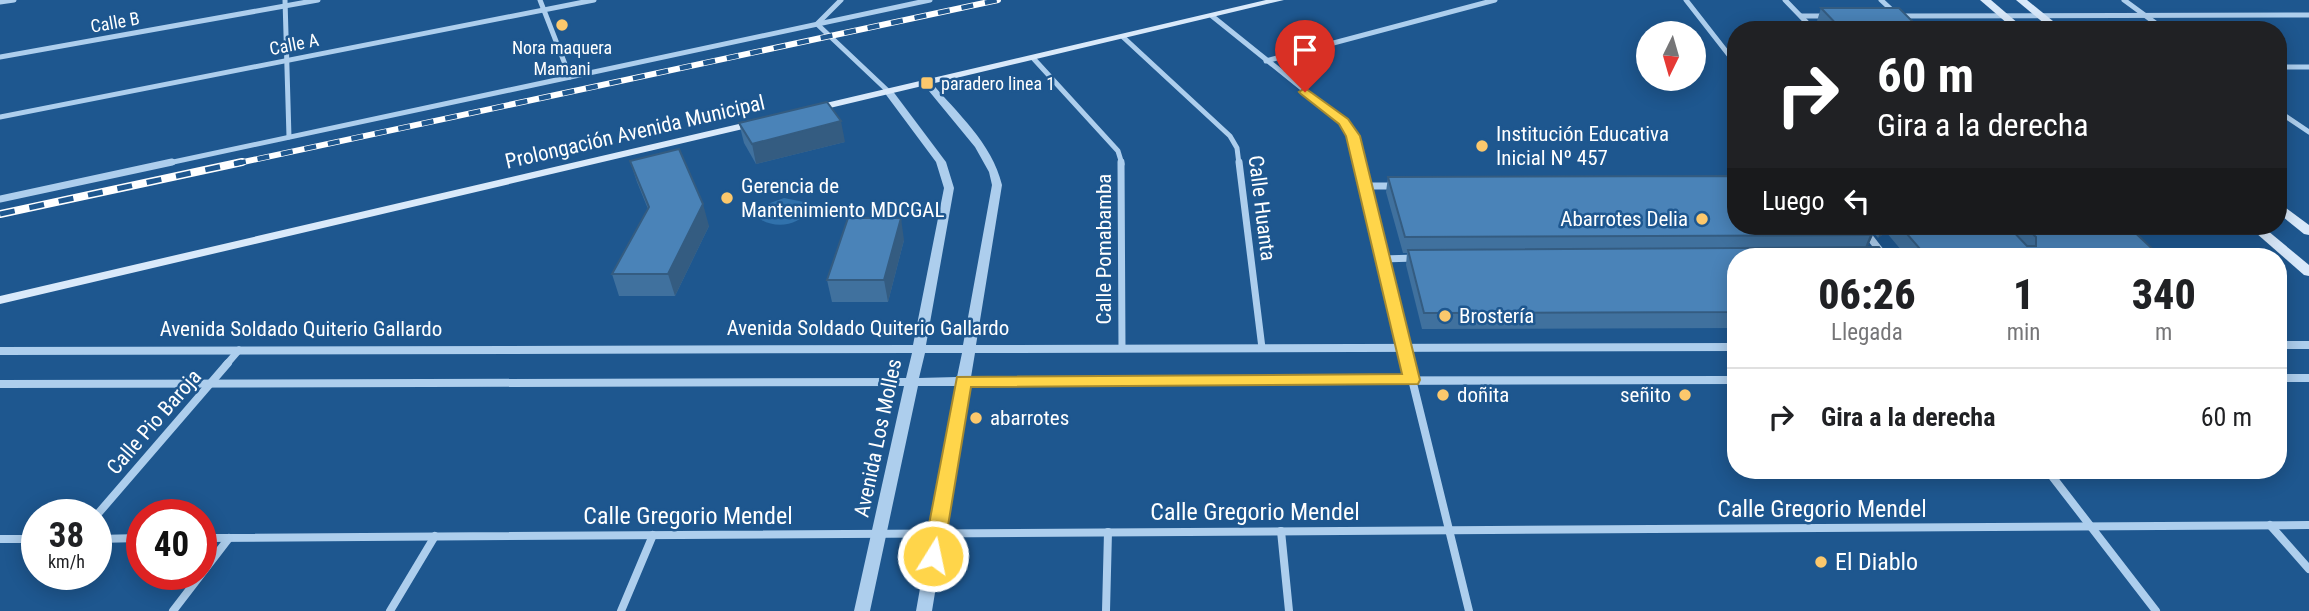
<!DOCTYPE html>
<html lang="es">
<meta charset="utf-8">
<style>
:root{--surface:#fff;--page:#f2f2f2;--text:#202124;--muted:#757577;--line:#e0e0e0}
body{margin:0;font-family:"Roboto Condensed",sans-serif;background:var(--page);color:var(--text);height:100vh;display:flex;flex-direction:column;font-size:26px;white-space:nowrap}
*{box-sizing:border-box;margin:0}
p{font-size:23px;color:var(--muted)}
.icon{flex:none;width:38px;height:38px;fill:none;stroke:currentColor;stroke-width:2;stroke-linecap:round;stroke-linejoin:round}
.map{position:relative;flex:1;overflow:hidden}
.panel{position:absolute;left:1727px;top:248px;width:560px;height:231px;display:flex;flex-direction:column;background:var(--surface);border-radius:28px;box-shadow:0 4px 18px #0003}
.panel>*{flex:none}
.banner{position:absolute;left:1727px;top:21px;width:560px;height:214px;border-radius:28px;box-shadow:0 4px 18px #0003;background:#202124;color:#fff;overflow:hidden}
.needle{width:46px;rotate:185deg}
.fabs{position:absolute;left:1636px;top:21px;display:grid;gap:14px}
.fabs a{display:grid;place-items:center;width:70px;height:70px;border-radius:50%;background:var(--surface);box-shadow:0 4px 18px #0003;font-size:35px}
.speed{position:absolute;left:21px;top:499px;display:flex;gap:14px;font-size:35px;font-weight:700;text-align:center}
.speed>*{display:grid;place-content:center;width:91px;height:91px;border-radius:50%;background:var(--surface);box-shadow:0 4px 18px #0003;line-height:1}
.speed small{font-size:18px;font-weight:400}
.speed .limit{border:10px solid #d22;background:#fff;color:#111}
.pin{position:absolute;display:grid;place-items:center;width:60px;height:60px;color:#fff;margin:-72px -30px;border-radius:50% 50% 50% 0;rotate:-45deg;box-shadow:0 0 7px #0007}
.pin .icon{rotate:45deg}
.me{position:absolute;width:77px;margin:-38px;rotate:10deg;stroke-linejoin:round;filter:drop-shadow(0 0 5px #0008)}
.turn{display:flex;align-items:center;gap:24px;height:147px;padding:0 35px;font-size:32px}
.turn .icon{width:91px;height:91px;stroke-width:2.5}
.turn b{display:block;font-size:49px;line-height:60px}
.then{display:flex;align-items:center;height:66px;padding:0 35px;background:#0003;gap:14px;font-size:26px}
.eta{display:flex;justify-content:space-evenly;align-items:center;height:119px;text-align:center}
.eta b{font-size:42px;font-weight:800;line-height:49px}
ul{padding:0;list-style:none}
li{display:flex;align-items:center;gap:21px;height:98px;padding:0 35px;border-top:2px solid var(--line)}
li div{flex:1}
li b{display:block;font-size:26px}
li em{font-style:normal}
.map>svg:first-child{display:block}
.green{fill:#3172ac}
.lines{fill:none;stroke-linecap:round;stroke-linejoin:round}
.minor-far2{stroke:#adceed;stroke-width:5}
.minor-far1{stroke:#adceed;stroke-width:7}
.minor{stroke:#adceed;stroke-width:8}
.tertiary{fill:#adceed;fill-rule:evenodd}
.secondary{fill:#d9e9fa;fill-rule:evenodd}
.rail-far1-casing{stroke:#fff;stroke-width:6}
.rail-casing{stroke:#fff;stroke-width:8}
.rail-far1{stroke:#1e578f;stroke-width:4.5;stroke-dasharray:12;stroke-linecap:butt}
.rail{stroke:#1e578f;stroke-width:5;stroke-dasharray:15;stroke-linecap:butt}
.wall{fill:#40719e}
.shaded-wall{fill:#345c81}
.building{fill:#4a83b8;stroke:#345c81;stroke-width:2}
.route{fill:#ffd54a;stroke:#a68a30;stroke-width:2}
.poi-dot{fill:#fcc86c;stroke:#1e578f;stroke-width:2.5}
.labels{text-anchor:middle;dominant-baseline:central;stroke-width:5;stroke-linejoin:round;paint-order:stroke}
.far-street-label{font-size:18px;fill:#fff;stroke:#1e578f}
.far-poi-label{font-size:18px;fill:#fff;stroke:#1e578f}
.street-label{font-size:21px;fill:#fff;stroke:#1e578f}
.poi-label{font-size:21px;fill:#fff;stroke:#1e578f;text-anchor:start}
.near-street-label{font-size:24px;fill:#fff;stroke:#1e578f}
.near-poi-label{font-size:24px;fill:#fff;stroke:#1e578f;text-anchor:start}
</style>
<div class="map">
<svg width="2309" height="611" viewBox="0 0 2309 611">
<rect width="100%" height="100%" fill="#1e578f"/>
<path class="green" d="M784,198L804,202L809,209C800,226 775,229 760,219L758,215L762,206Z"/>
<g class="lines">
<g class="minor-far2">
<polyline points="285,0 289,137"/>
<polyline points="540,0 570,77"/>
<polyline points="841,0 817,24 889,92"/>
<polyline points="1686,0 1736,64"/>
<polyline points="1785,0 1814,30"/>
<polyline points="1881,0 1894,12"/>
<polyline points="2124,0 2165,30"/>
<polyline points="0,2 14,0"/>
<polyline points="1212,16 1344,122 1353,136 1360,164"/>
<polyline points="1801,16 1828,16"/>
<polyline points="1900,16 2309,15"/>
<polyline points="1123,37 1230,136 1237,148 1239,164"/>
<polyline points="0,57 318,0"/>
<polyline points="1033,58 1118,151 1122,164"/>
<polyline points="1266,61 1495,0"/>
<polyline points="2278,67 2309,67"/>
<polyline points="2278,111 2309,132"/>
<polyline points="0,117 594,0"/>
<polyline points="164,164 930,0"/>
</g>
<g class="minor-far1">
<polyline points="1121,162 1122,348"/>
<polyline points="1239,162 1262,348"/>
<polyline points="1359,162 1409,365"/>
<polyline points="1364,186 1395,186"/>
<polyline points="0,199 172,162"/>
<polyline points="1861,226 1885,257"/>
<polyline points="1382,259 1416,258"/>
<polyline points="226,365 239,350"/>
</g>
<g class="minor">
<polyline points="1408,363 1469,611"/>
<polyline points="2048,471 2156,611"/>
<polyline points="96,516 228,363"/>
<polyline points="2270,525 2309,569"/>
<polyline points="1281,531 1289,611"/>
<polyline points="201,538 2309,525"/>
<polyline points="0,539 37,539"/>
<polyline points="96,539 142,538"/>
<polyline points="173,611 229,538"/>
<polyline points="390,611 435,536"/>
<polyline points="621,611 653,535"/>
<polyline points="1106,611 1108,532"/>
</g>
<g class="tertiary">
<path d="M927,80L930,81C957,113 992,143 1002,185L976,345L1736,343V351L975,353L971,377L1736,376V384L969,386L932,611H916L956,386H918L870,611H854L904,386L0,388V380L906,378L912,353L0,355V347L913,345L944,188L936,162L884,92L889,89L892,90L946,162L954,188L926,345H963L992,185L989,172L975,147L924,85V81ZM925,353H962L957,377L919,378Z"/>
<rect x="2278" y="341" width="31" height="8"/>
<rect x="2278" y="374" width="31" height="8"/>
</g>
<g class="secondary">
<polygon points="1266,0 1284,0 813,112 807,109 813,106"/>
<polygon points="1980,0 1991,0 2026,30 2015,30"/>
<polygon points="2016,0 2027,0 2064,30 2052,30"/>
<polygon points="756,120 762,123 760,125 0,304 0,296"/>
<polygon points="2278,202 2309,225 2309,235 2304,234 2278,213"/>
<polygon points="2248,226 2262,226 2309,265 2309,276 2304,275"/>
</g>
<g class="rail-far1-casing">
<polyline id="rail-far1" points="234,164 998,0"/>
</g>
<g class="rail-casing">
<polyline id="rail" points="0,214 242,162"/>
</g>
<use href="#rail-far1" class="rail-far1"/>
<use href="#rail" class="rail"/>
</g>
<g class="wall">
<polygon points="1821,8 1921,30 1825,30 1817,21"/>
<polygon points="739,123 845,142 756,164 744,143"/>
<polygon points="630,161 709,226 675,296 619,296 612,274 648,209 637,182"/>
<polygon points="1388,177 1736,226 2128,226 2161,257 1907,257 1886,232 1878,238 1874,233 1867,247 1736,257 1736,328 1422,329 1406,265 1407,253 1403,253 1386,192"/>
<polygon points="904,240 888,302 832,302 827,280"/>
</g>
<g class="shaded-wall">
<polygon points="841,121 845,142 756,164 752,144"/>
<polygon points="703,204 709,226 675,296 668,274"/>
<polygon points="901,218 904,240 888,302 884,280"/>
<polygon points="1883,226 1889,226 1886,232 1878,238"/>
<polygon points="1875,230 1868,246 1864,250 1870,235"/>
</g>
<g class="building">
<polygon points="1821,8 1899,8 1921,30 1842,30"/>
<polygon points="827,102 841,121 752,144 739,123"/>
<polygon points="679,149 703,204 668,274 612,274 649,207 630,161"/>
<polygon points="1736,176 1736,226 1872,226 1875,230 1870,235 1405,237 1388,177"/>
<polygon points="848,218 901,218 884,280 827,280"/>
<polygon points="1900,226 2008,226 2027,246 2036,246 2036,237 2024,226 2128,226 2161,257 1927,257"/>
<polygon points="1879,247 1887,257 1736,257 1736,312 1424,313 1408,250"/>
</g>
<polygon class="route" points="1305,88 1348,119 1360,136 1420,380 1418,384 971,387 943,556 940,562 926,562 923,556 957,377 1402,374 1346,136 1339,124 1301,94 1299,92"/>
<g class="poi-dot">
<circle cx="562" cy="25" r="7"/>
<rect x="920" y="76" width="14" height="14" rx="3.5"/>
<circle cx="1482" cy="146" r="7"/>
<circle cx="727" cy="198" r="7"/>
<circle cx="1702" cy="219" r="7"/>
<circle cx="1445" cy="316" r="7"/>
<circle cx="1443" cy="395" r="7"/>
<circle cx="1685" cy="395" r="7"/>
<circle cx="976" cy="418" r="7"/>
<circle cx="1821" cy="562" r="7"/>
</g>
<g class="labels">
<g class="far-street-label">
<text transform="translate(115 22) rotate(-10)">Calle B</text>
<text transform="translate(294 44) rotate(-11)">Calle A</text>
</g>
<g class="far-poi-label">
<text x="562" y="47">Nora maquera<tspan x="562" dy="21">Mamani</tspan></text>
<text x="941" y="83" text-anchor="start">paradero linea 1</text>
</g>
<g class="street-label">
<text transform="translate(635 132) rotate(-13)">Prolongación Avenida Municipal</text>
<text transform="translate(1262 208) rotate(83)">Calle Huanta</text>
<text transform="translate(1104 249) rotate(-90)">Calle Pomabamba</text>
<text x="868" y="328">Avenida Soldado Quiterio Gallardo</text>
<text x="301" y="329">Avenida Soldado Quiterio Gallardo</text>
<text transform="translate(154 422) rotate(-49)">Calle Pio Baroja</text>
<text transform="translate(878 438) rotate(-78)">Avenida Los Molles</text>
</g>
<g class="poi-label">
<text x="1496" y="134">Institución Educativa<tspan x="1496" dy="24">Inicial Nº 457</tspan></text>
<text x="741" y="186">Gerencia de<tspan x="741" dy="24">Mantenimiento MDCGAL</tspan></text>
<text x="1688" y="219" text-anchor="end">Abarrotes Delia</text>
<text x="1459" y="316">Brostería</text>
<text x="1457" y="395">doñita</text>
<text x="1671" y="395" text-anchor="end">señito</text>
<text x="990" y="418">abarrotes</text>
</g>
<g class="near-street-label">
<text x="1822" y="509">Calle Gregorio Mendel</text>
<text x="1255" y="512">Calle Gregorio Mendel</text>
<text x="688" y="516">Calle Gregorio Mendel</text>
</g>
<g class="near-poi-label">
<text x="1835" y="562">El Diablo</text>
</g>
</g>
</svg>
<div class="fabs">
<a><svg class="needle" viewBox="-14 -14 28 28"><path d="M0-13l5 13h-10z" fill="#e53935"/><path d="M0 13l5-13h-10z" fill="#757577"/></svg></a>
</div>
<div class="speed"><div>38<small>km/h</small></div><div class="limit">40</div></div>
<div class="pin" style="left:1305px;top:92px;background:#d93025"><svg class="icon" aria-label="arrive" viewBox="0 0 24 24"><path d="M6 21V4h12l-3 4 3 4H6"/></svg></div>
<svg class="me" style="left:933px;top:556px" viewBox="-20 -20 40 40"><circle r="17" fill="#ffd54a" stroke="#fff" stroke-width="3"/><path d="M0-11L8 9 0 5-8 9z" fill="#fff"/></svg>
<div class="banner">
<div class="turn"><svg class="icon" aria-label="right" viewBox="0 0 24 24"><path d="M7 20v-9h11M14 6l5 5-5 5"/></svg><div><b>60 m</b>Gira a la derecha</div></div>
<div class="then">Luego<svg class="icon" aria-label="left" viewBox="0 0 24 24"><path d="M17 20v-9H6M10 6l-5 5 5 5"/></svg></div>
</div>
<section class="panel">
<div class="eta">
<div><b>06:26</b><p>Llegada</p></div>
<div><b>1</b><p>min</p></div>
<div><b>340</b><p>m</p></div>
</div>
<ul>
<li><svg class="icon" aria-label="right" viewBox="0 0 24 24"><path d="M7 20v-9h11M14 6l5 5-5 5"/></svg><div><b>Gira a la derecha</b></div><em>60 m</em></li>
</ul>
</section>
</div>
